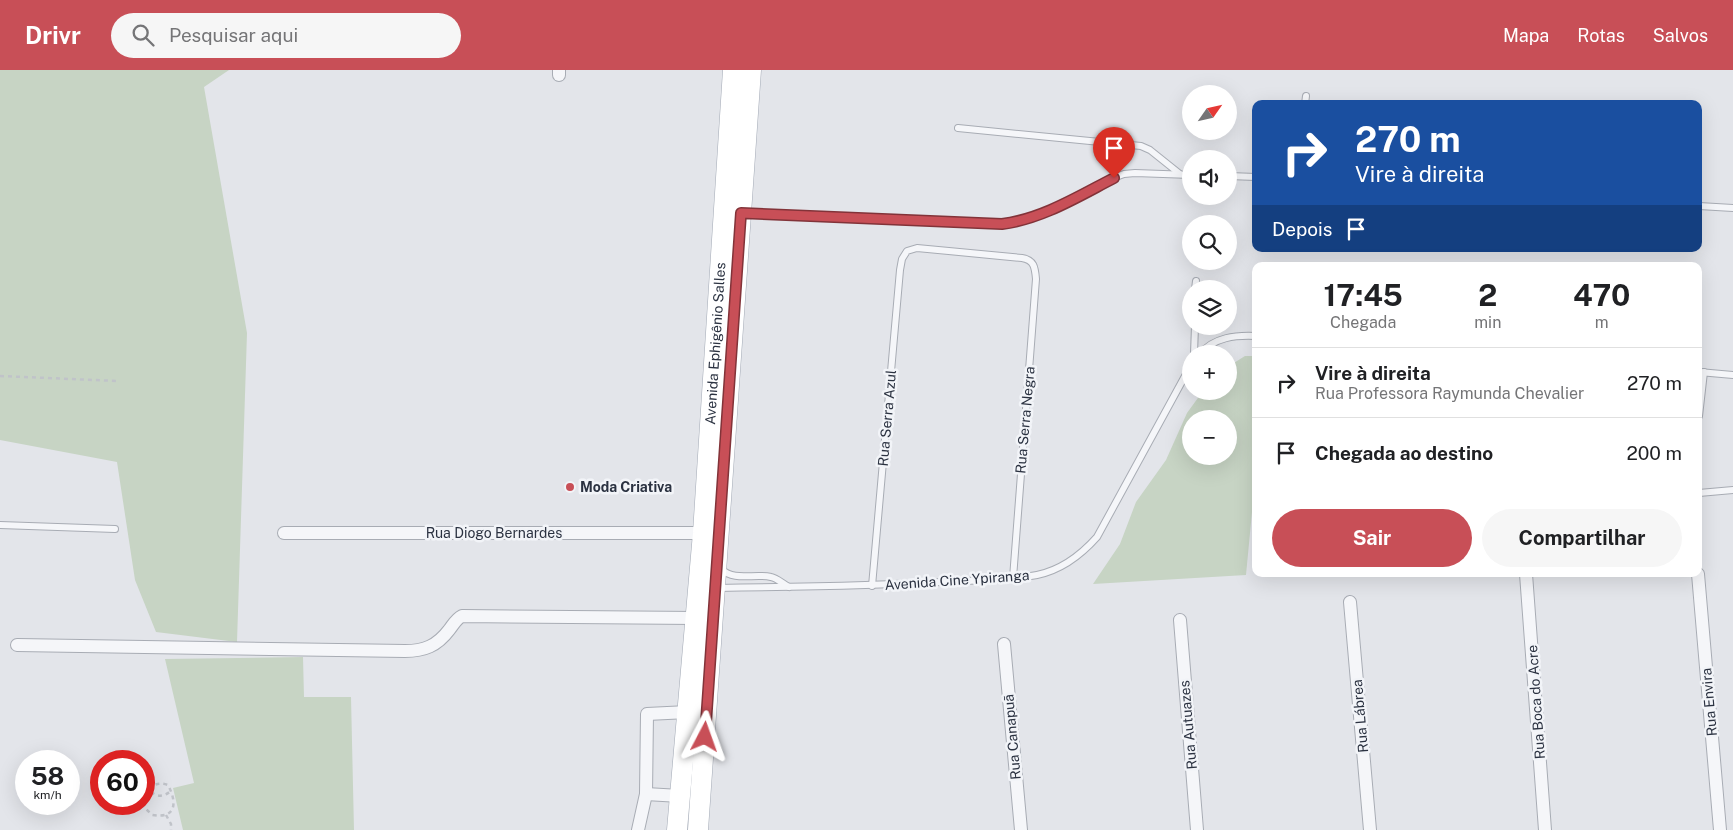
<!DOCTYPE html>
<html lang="pt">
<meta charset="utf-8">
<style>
:root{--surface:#fff;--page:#f6f6f6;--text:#202124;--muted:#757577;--line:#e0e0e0;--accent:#c84f57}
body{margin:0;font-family:"Public Sans",sans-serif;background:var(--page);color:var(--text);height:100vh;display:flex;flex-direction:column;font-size:19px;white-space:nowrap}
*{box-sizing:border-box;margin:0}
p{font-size:16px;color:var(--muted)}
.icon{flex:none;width:28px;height:28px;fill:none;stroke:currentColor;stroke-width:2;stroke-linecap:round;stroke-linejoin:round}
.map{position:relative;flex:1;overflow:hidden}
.details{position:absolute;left:1252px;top:192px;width:450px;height:315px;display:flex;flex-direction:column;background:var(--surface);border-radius:10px;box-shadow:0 5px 20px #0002}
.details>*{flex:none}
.banner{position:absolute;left:1252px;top:30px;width:450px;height:152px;border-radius:10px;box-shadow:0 5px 20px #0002;background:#1a4fa0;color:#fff;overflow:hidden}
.needle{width:32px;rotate:56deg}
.buttons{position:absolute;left:1182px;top:15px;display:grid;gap:10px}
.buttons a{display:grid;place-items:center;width:55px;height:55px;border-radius:50%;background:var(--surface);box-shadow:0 5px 20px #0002;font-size:25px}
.speed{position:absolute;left:15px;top:680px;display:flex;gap:10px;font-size:25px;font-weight:700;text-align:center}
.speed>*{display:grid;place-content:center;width:65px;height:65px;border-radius:50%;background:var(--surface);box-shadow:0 5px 20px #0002;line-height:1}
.speed small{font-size:12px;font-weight:400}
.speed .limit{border:8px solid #d22;background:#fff;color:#111}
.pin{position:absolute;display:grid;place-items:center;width:42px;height:42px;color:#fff;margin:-51px -21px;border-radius:50% 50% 50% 0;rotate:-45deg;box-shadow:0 0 5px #0007}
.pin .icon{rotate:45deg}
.me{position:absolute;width:55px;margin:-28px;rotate:4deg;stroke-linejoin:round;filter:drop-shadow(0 0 4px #0008)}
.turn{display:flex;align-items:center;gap:18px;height:105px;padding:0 20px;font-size:22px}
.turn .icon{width:65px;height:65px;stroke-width:2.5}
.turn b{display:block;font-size:35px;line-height:42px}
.then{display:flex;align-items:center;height:48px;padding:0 20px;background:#0003;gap:10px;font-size:19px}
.eta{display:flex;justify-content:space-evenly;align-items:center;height:85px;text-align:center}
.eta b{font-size:30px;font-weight:700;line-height:35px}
.primary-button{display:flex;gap:10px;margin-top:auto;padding:10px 20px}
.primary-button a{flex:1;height:58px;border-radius:30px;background:var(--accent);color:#fff;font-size:20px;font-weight:700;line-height:58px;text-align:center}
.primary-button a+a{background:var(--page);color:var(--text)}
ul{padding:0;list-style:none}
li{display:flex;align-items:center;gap:15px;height:70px;padding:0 20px;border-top:1px solid var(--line)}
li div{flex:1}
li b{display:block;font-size:19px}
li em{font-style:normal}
header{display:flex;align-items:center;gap:30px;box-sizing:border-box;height:70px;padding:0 25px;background:var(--accent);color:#fff}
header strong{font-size:24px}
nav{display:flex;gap:28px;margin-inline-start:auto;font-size:18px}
.search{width:350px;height:45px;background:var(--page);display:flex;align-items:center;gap:12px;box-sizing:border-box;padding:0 18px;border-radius:28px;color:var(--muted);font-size:19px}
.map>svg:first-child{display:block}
.green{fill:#c7d4c4;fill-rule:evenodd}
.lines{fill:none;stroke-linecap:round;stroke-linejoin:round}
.service-casing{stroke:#a8acb4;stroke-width:8}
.minor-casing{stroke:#a8acb4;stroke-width:14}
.primary-casing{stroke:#a2a9b5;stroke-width:21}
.path{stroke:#c0c3c9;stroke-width:2.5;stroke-dasharray:4 4;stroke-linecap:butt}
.service{stroke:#f5f6f9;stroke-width:6}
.minor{stroke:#f5f6f9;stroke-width:12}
.primary{stroke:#fff;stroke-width:20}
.route-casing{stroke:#823339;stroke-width:12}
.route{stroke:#c84f57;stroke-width:9}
.poi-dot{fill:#c84f57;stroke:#f2f4f8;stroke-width:2}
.labels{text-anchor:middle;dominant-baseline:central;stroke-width:5;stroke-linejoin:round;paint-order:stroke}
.street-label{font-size:14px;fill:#2b3241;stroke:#f2f4f8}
.poi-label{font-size:14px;font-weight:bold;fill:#2b3241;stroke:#f2f4f8;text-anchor:start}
</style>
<header>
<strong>Drivr</strong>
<div class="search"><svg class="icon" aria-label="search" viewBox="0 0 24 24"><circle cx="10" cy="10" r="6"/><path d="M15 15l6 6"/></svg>Pesquisar aqui</div>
<nav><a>Mapa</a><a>Rotas</a><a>Salvos</a></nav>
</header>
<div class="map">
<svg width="1733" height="760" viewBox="0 0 1733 760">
<rect width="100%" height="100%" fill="#e3e5ea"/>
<g class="green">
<polygon points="0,0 229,0 204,17 247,263 237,572 156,562 135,510 117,392 0,370"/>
<path d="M1245,286H1256V400L1246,505L1093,514L1120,474L1136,432L1166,390L1187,343L1203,321H1229V296ZM1191,349H1229V386H1191Z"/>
<polygon points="303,587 304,627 351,627 354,760 183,760 173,718 194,713 165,589"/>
</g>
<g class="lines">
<g class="service-casing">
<g id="service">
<polyline points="1305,34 1306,26"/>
<polyline points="958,58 1141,76 1150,80 1180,104"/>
<polyline points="1229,106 1256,107"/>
<polyline points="1699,136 1733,138"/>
<path d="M743,143L1002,154C1047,148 1083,119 1124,104L1135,103L1191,105"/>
<polyline points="1195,219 1196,211"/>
<polyline points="1194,284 1195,256"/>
<path d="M1200,284C1214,267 1236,265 1256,266"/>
<polyline points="1699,302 1733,305"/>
<polyline points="1699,346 1704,302"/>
<polyline points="1699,423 1733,420"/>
<polyline points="0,455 115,459"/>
<path d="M721,499C735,512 754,503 771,507C777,508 783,514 789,517"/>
<path d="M872,516L900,200L902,189L907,181L917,178L1022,188C1034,190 1035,197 1036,209L1013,508"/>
<path d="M717,518C792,517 867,516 942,512C973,510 1006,511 1037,505C1061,500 1081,485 1097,467L1191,295"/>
</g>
</g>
<g class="minor-casing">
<g id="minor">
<polyline points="559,5 559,0"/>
<polyline points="284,463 703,463"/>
<polyline points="1526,504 1545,760"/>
<polyline points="1698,504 1720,760"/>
<polyline points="1350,532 1370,760"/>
<polyline points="1180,550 1197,760"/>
<polyline points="1004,574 1021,760"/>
<path d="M17,575L405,581C424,581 437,576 449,560C453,555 456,549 462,546L697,548"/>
<polyline points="646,724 680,726"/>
<polyline points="638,760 646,724 647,644 688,642"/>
</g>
</g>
<g class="primary-casing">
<g id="primary">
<path id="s1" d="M677,760L703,463L733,0"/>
<polyline points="698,760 751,0"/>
</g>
</g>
<g class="path">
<polyline points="0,306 118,311"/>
<path d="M144,719H148C156,727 162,728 171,721"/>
<path d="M141,734L152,745C177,749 177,732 168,715C159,712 155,714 148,719"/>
<polyline points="166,745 171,754 171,760"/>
</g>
<use href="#service" class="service"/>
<use href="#minor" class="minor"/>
<use href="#primary" class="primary"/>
</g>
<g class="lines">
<g class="route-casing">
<path id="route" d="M705,667L741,143L1002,154C1042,149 1079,126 1114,108"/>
</g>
<use href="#route" class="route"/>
</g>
<circle class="poi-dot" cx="570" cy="417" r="5"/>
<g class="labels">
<g class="street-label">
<text stroke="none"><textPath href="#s1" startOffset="488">Avenida Ephigênio Salles</textPath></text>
<text transform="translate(887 348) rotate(-85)">Rua Serra Azul</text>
<text transform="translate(1025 350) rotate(-85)">Rua Serra Negra</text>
<text x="494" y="463">Rua Diogo Bernardes</text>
<text transform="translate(957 510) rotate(-4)">Avenida Cine Ypiranga</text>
<text transform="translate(1536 632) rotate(-94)">Rua Boca do Acre</text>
<text transform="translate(1709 632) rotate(-95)">Rua Envira</text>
<text transform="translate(1360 646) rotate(-95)">Rua Lábrea</text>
<text transform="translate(1188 655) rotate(-95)">Rua Autuazes</text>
<text transform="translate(1012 667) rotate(-95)">Rua Canapuã</text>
</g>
<g class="poi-label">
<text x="580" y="417">Moda Criativa</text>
</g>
</g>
</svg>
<div class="buttons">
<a><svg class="needle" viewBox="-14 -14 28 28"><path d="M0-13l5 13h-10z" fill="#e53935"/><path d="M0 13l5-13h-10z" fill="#757577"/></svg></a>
<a><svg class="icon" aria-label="sound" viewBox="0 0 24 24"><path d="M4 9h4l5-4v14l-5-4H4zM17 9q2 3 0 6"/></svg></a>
<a><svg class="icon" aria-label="search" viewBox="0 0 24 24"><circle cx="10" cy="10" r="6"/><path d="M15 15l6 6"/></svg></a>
<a><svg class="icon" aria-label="layers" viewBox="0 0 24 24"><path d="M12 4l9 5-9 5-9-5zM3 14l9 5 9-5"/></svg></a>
<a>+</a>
<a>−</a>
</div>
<div class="speed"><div>58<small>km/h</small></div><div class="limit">60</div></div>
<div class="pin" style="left:1114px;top:108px;background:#d93025"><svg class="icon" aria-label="arrive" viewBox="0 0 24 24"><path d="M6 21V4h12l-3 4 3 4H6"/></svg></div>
<svg class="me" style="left:705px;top:667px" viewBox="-20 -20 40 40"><path d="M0-17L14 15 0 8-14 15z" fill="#c84f57" stroke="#fff" stroke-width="4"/></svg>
<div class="banner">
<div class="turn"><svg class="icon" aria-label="right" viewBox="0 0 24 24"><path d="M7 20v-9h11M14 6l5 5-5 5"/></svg><div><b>270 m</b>Vire à direita</div></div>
<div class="then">Depois<svg class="icon" aria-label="arrive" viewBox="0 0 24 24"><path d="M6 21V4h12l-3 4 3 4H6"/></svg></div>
</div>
<section class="details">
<div class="eta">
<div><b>17:45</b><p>Chegada</p></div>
<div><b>2</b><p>min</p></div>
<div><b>470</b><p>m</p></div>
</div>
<ul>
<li><svg class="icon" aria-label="right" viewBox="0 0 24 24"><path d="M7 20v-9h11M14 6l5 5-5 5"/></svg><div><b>Vire à direita</b><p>Rua Professora Raymunda Chevalier</p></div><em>270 m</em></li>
<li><svg class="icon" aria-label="arrive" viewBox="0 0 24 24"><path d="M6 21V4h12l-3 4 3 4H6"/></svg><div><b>Chegada ao destino</b></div><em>200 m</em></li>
</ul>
<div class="primary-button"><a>Sair</a><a>Compartilhar</a></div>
</section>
</div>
